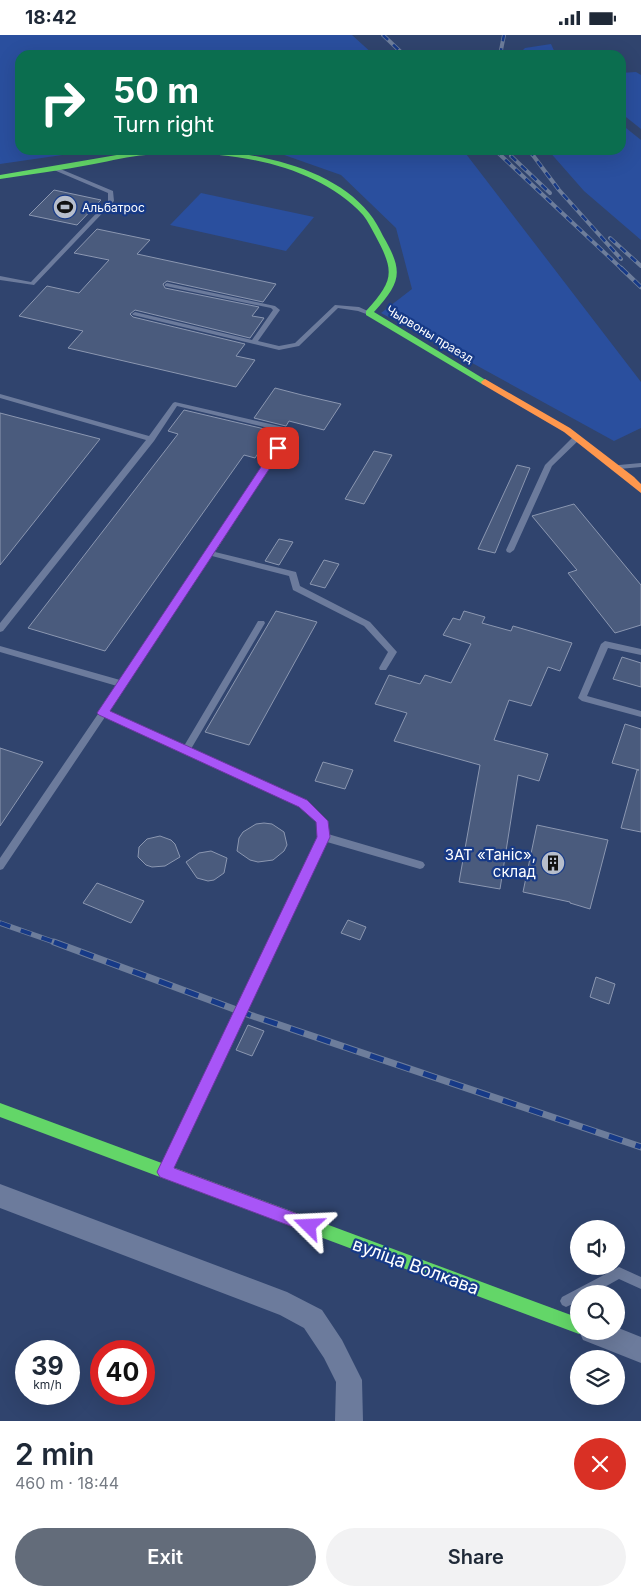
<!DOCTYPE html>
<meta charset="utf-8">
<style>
:root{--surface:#fff;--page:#f2f2f3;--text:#1f2937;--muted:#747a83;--accent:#636c7a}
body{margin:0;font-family:Inter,sans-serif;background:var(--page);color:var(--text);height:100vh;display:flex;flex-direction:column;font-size:19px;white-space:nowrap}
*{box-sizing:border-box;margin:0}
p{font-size:16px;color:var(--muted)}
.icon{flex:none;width:28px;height:28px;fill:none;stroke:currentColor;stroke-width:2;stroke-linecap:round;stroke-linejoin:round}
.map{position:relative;height:1386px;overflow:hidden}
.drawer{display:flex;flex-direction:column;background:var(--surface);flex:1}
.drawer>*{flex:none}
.top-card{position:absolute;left:15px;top:15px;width:611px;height:105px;border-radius:15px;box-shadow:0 5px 20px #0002;background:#0b6e4f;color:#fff;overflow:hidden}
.tools{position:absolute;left:570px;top:1185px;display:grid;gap:10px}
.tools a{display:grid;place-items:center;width:55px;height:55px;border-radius:50%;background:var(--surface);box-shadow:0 5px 20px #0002;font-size:25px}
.speed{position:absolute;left:15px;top:1305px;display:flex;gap:10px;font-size:25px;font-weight:700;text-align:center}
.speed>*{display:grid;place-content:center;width:65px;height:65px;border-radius:50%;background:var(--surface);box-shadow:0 5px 20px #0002;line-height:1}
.speed small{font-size:12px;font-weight:400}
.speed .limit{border:8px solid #d22;background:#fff;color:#111}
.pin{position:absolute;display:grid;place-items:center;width:42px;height:42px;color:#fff;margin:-21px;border-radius:10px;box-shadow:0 2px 8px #0006}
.me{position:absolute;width:55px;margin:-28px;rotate:291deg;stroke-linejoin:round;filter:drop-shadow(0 0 4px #0008)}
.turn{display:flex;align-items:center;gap:18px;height:105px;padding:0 15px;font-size:22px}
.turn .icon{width:65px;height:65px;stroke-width:2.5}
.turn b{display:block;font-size:35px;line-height:42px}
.round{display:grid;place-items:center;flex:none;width:52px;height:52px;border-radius:26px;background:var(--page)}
.headline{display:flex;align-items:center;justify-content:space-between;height:85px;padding:0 15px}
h1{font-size:30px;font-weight:600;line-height:38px}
.cta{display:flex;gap:10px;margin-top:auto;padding:10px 15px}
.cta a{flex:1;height:58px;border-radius:30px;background:var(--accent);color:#fff;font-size:20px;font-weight:600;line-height:58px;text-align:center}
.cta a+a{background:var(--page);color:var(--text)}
.status{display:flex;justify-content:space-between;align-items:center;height:35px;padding:0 25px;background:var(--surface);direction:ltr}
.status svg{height:14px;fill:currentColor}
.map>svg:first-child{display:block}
.green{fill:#2a4f9e}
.building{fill:#4a5b7d;stroke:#8b97b1}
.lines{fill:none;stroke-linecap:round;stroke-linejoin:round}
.lane{fill:#6c7b9c;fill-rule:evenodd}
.street{fill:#6c7b9c;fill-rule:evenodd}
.fast{fill:#63d668;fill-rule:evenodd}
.slow{fill:#ff974d;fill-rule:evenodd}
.rail-far3-casing{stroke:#6d7d9b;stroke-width:4}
.rail-far2-casing{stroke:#6d7d9b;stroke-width:4.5}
.rail-far1-casing{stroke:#6d7d9b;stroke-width:5.5}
.rail-casing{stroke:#6d7d9b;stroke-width:7}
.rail-far3{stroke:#173a87;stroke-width:2.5;stroke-dasharray:7;stroke-linecap:butt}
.rail-far2{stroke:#173a87;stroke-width:3;stroke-dasharray:9;stroke-linecap:butt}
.rail-far1{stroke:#173a87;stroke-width:4;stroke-dasharray:11;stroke-linecap:butt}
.rail{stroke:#173a87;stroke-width:5;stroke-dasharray:14;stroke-linecap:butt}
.route{fill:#a855f7;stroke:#6d37a1}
.labels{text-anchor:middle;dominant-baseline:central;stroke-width:4.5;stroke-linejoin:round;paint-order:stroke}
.far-poi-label{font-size:12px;fill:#fff;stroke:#173a87;text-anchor:start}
.far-street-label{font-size:12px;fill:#fff;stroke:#173a87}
.poi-label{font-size:15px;fill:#fff;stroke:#173a87;text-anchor:end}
.near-street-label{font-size:18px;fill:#fff;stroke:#173a87}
</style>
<div class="status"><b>18:42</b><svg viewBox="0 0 49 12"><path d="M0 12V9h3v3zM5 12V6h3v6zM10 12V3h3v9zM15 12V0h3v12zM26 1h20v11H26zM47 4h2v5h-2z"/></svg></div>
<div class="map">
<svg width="641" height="1386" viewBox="0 0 641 1386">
<rect width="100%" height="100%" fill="#30446e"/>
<g class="green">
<polygon points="0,0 352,0 374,20 20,20 20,115 97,115 0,129"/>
<polygon points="551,9 556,20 518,20 525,13"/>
<polygon points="636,37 641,40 641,94 621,78 621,38"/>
<polygon points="621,89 641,105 641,205 584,156 548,115 621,115"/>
<polygon points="270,115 463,115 641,347 641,393 614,406 381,278 412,254 396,193 341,140"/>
<polygon points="201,158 314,182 286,216 170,190"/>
</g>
<g class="building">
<polygon points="54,155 101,165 77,190 29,180"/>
<polygon points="97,194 150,205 137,219 276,249 263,267 167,246 163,249 165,253 259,272 252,281 264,283 250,303 135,275 130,279 133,282 245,309 236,321 255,325 236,352 68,313 83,296 19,281 47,251 79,258 109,225 74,218"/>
<polygon points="275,353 302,360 341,369 324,395 289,386 286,391 254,383"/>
<polygon points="184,375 273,396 255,423 244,420 105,616 28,593 178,399 168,396"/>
<polygon points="0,378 100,404 0,530"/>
<polygon points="374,416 392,420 364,469 345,464"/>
<polygon points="517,430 530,433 495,518 478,514"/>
<polygon points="574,469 641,550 641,590 615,598 568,538 577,535 532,481"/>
<polygon points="279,504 293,507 279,530 265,526"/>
<polygon points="324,525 339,529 325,553 310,549"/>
<polygon points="276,576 317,587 249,710 205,697"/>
<polygon points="464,576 485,582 482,588 511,596 513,591 572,608 560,636 548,632 531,671 509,665 494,705 548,719 539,746 518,740 500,854 459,847 480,730 394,706 407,678 375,669 389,640 420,649 425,640 451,648 471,609 443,600 453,583 460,585"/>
<polygon points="622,622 641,628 641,652 613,644"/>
<polygon points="625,689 641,694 641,797 621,793 637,735 639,735 612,728"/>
<polygon points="0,713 43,727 0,791"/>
<polygon points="323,727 353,735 345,754 315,746"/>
<polygon points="264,788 272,789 284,797 287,810 284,816 273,825 258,827 250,825 237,816 239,803 243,797 256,789"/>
<polygon points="537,790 608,805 590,874 570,868 570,867 523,857"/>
<polygon points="160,801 171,805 175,809 180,822 165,831 152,832 146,830 138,822 139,812 147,804"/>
<polygon points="211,816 227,823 224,838 214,845 208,846 197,843 186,827 199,818"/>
<polygon points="97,848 144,866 131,888 83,868"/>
<polygon points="348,885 366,892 360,905 341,898"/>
<polygon points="596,942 615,949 609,969 590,962"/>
<polygon points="248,990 264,996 252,1021 236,1015"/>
</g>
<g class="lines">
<g class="lane">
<polygon points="54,133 58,133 113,156 114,166 34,250 0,245 0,241 31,247 108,166 108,158 54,135"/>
<polygon points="167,248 275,271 280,275 258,306 279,311 295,308 335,270 359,272 372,278 369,280 358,276 338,273 299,311 279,315 133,280 132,279 135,277 252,305 273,275 271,273 165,251 165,249"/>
<polygon points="0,359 149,401 173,368 175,367 292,394 293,396 215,517 296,537 300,551 370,587 397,617 386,635 380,635 379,633 388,617 364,591 293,555 289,541 212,521 108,677 184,711 258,586 264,586 265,588 191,714 306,765 325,783 328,799 420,826 423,827 425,830 423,833 420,834 327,807 171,1136 167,1137 163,1136 161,1132 163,1128 319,802 318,788 300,771 105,682 3,834 0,835 0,823 117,651 0,617 0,611 120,645 232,478 285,397 177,371 154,406 3,596 0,597 0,588 146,405 0,363"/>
<polygon points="574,401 580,401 581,403 552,431 514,515 510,518 507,517 506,515 545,430"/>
<polygon points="641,428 641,432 619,434 615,432 619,430"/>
<polygon points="605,606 641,614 641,620 608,613 587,661 641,676 641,682 582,666 578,663 601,609"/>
<polygon points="619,1232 641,1242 641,1254 619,1244 592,1259 579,1259 579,1266 566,1272 562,1270 560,1266 562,1262"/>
</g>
<g class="street">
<polygon points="0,1149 287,1257 322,1275 342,1305 362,1345 363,1386 335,1386 336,1347 324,1323 304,1293 280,1280 0,1173"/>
<polygon points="616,1292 641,1302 641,1328 583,1305 579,1296 616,1296"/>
</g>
<g class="fast">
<path d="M146,115C215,110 323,121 369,178C375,185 379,193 383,201C404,237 401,247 374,277L489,347L485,350L482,349L366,280V276C394,245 395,237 375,200C371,193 368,186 363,180C313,125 216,113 146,120C129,121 111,126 94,129C63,135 31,139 0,144V140Z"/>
<polygon points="0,1068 579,1283 579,1296 585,1296 579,1299 0,1082"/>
</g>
<polygon class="slow" points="485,344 570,393 634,442 641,449 641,458 564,397 482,349 481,347"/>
<g class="rail-far3-casing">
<g id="rail-far3">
<polyline points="383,0 404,20"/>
<polyline points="500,20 504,0"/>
<polyline points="495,115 623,235"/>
<polyline points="529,115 559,155 621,224"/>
<polyline points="511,121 550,158"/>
<polyline points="610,203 641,231"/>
</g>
</g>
<g class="rail-far2-casing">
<polyline id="rail-far2" points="621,233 641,252"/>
</g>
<g class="rail-far1-casing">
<polyline id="rail-far1" points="0,888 57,908"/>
</g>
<g class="rail-casing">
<polyline id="rail" points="54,907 250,980 641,1112"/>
</g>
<use href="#rail-far3" class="rail-far3"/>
<use href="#rail-far2" class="rail-far2"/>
<use href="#rail-far1" class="rail-far1"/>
<use href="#rail" class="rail"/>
</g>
<polygon class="route" points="278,410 283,413 110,676 307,765 328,786 330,802 174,1133 314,1185 316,1191 314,1196 309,1198 160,1142 157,1137 317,802 316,787 299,772 99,680 97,678 275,411"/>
<defs>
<g id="stadium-disc" transform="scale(1.25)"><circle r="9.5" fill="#b7becc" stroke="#173a87"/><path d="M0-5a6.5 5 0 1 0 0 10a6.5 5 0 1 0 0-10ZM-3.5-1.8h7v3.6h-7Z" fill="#111"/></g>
<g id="building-disc" transform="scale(1.25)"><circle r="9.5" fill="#b7becc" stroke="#173a87"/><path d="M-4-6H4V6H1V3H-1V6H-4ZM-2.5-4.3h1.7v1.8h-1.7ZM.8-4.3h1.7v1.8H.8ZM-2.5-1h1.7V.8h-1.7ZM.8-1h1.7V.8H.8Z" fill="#111"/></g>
</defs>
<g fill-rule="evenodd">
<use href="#stadium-disc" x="65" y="172"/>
<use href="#building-disc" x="553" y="828"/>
</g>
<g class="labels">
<g class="far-poi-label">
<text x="82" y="172">Альбатрос</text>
</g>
<g class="far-street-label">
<text transform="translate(430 299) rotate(31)">Чырвоны праезд</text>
</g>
<g class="poi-label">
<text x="536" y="819">ЗАТ «Таніс»,<tspan x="536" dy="17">склад</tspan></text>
</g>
<g class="near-street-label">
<text transform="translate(416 1231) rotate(20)">вуліца Волкава</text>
</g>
</g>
</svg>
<div class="tools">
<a><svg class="icon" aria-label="sound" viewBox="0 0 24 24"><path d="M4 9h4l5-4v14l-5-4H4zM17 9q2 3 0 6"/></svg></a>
<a><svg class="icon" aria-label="search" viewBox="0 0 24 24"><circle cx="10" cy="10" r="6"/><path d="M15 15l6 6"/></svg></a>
<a><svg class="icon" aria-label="layers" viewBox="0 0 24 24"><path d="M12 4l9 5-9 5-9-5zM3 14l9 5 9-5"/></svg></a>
</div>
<div class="speed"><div>39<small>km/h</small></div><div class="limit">40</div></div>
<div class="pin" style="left:278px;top:413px;background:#d93025"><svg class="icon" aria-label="arrive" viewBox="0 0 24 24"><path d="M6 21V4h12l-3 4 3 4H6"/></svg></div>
<svg class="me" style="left:309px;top:1191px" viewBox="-20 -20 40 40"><path d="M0-17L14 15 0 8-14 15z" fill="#a855f7" stroke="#fff" stroke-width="4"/></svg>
<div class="top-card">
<div class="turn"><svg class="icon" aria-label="right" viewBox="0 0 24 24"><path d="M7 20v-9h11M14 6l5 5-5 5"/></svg><div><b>50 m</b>Turn right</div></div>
</div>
</div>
<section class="drawer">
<div class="headline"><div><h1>2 min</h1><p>460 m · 18:44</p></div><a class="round" style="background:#d93025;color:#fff"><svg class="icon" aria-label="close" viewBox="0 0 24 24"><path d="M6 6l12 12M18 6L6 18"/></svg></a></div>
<div class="cta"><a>Exit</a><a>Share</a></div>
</section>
